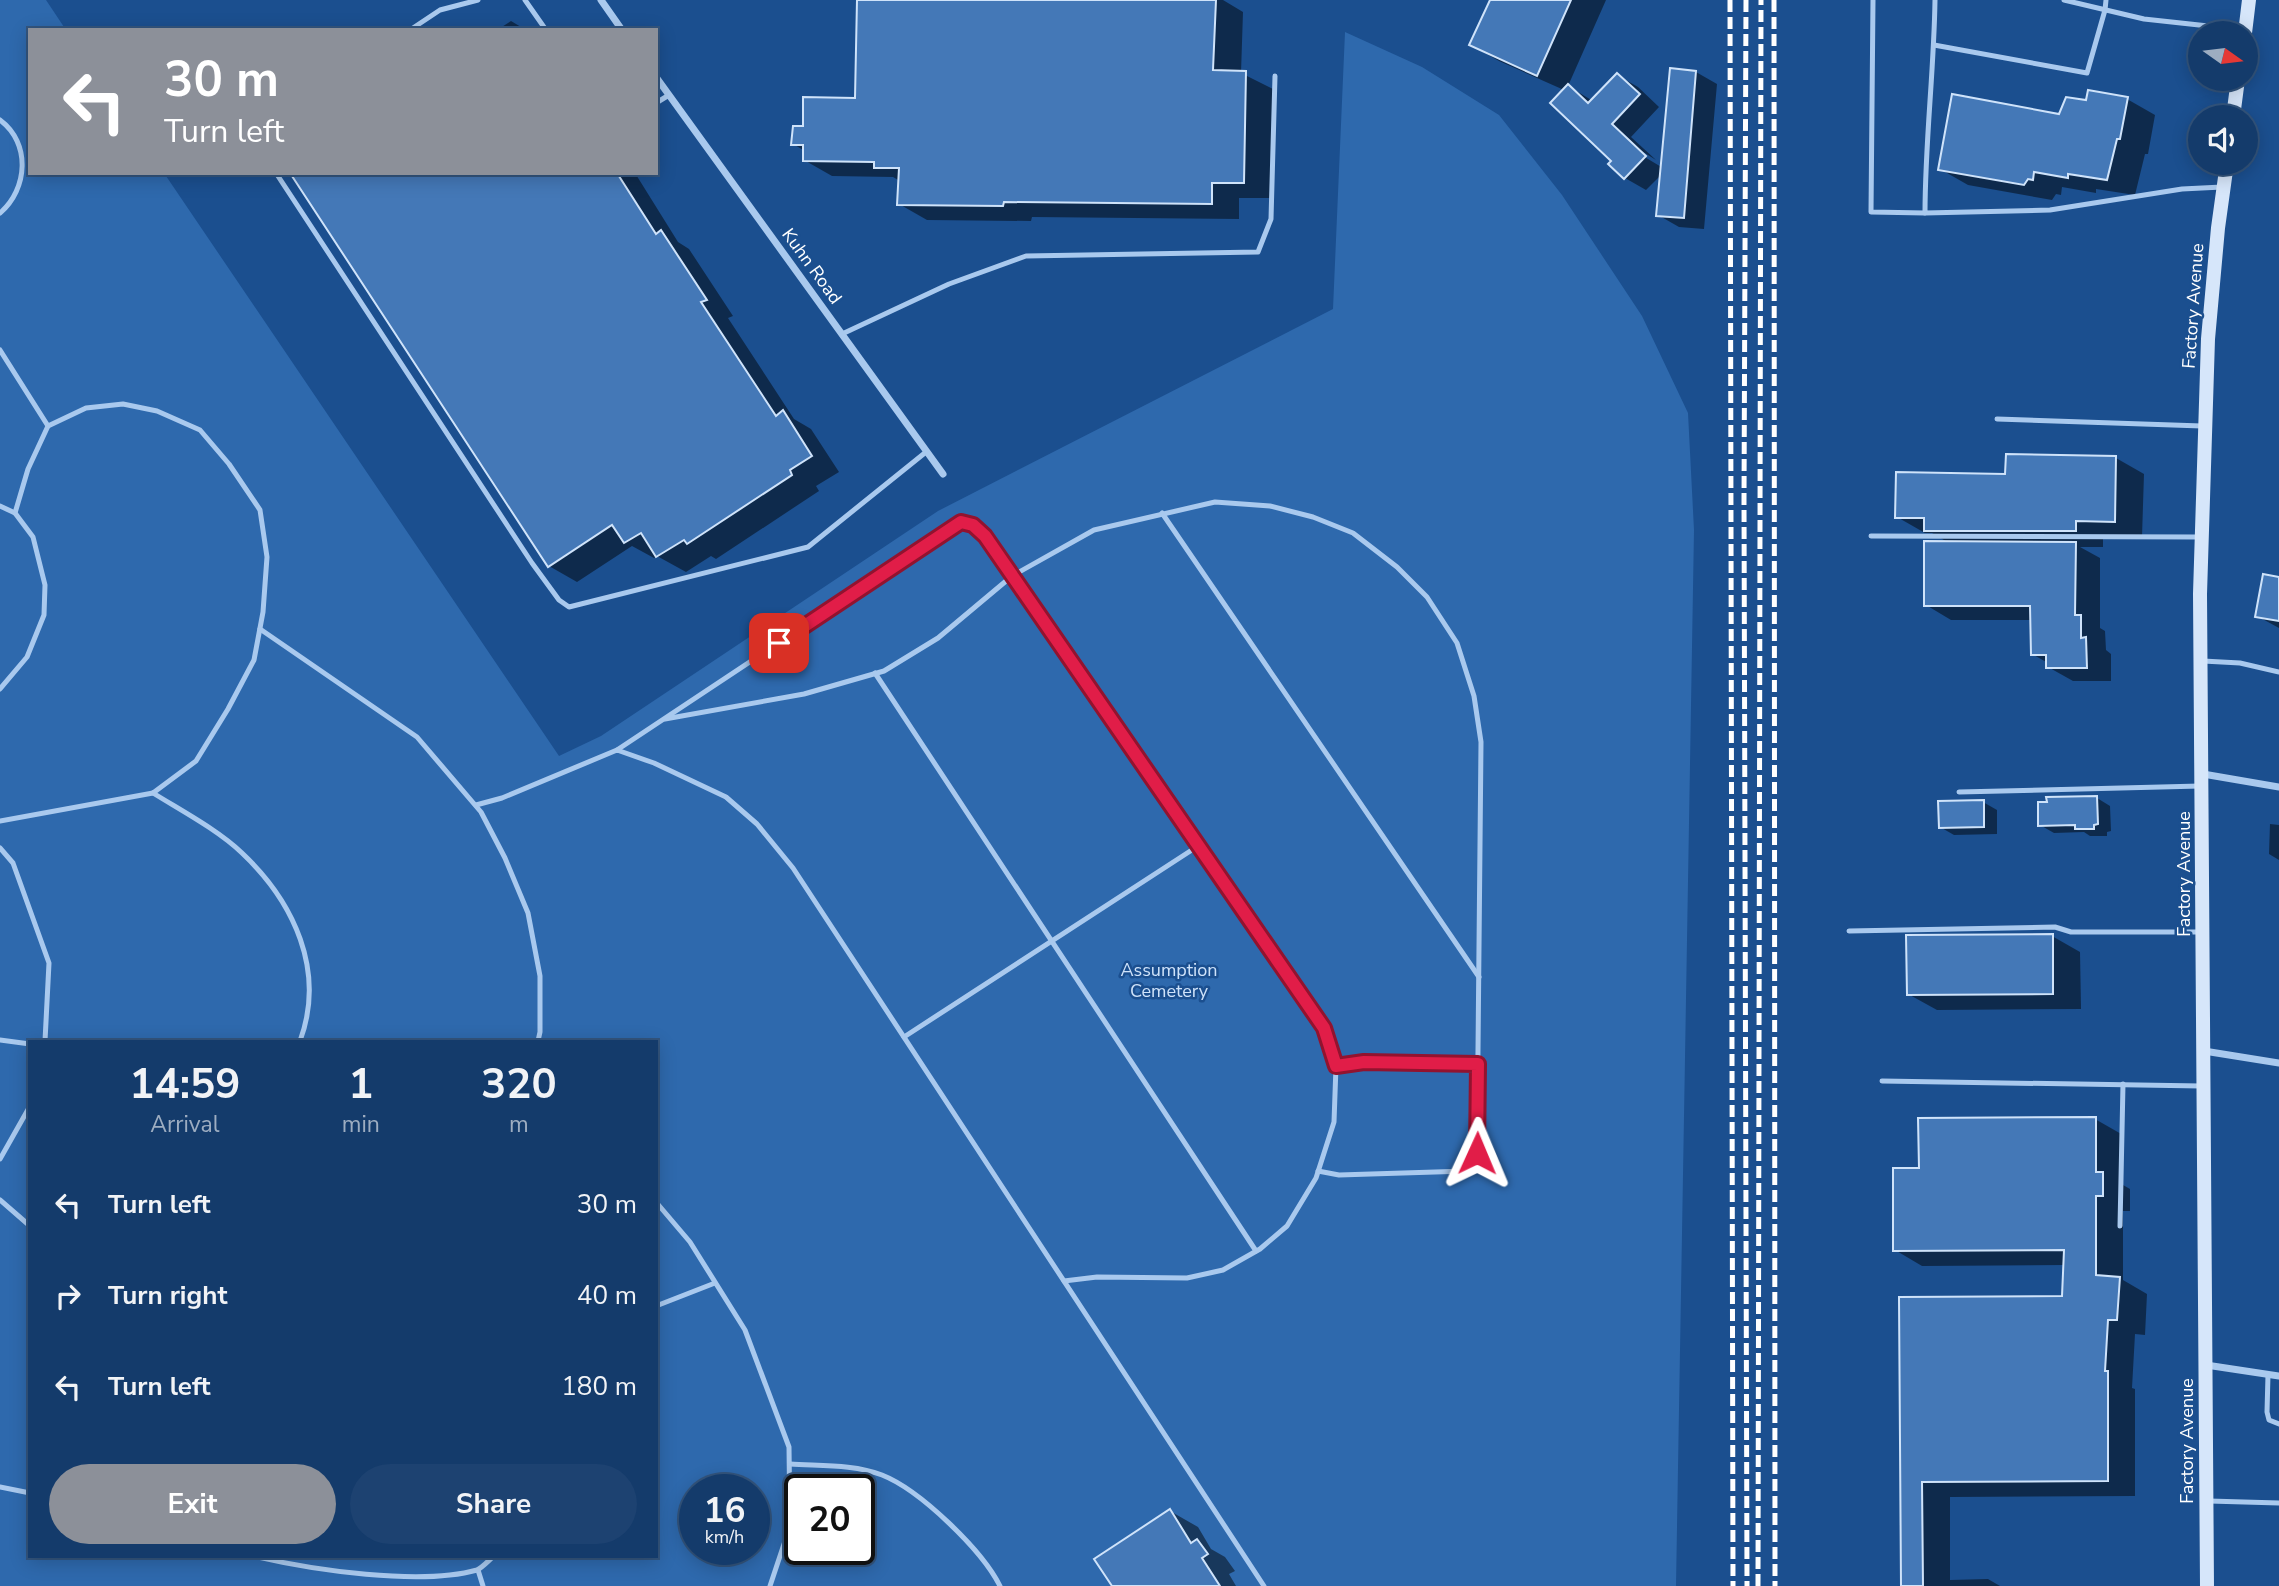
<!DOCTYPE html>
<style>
:root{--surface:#143b6b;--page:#1d4271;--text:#f1f3f6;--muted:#9dadc1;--line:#33557e;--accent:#8c9099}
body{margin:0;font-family:"Nunito Sans",sans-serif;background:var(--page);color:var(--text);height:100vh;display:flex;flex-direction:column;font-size:26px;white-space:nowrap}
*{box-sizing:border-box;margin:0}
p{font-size:23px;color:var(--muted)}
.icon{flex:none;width:38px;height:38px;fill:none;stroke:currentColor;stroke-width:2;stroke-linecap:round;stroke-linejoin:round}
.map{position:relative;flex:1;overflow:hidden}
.drawer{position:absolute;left:28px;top:1040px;width:630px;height:518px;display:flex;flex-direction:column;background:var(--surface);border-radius:0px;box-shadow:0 4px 18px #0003,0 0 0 2px var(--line)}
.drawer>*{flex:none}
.hud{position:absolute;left:28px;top:28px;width:630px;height:147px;border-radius:0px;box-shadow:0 4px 18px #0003,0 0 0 2px var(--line);background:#8c9099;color:#fff;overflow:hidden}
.needle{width:46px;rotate:104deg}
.tools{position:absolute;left:2188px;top:21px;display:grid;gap:14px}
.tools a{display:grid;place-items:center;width:70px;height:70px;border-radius:50%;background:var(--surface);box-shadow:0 4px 18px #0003,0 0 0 2px var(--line);font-size:35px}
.speed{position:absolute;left:679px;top:1474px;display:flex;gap:14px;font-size:35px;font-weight:700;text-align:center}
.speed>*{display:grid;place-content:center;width:91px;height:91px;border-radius:50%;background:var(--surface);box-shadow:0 4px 18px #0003,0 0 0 2px var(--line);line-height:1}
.speed small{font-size:18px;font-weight:400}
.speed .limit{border:4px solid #111;border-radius:10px;background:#fff;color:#111}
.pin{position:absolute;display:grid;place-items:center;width:60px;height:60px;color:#fff;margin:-30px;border-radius:14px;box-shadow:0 4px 10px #0006}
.me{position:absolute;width:77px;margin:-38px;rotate:1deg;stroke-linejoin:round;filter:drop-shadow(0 0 5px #0008)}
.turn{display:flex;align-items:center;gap:24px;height:147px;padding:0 21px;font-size:32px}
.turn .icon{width:91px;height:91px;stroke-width:2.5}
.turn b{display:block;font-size:49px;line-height:60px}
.eta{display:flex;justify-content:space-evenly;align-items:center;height:119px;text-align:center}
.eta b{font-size:42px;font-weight:700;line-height:49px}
.primary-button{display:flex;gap:14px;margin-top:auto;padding:14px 21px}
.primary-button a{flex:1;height:80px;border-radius:42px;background:var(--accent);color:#fff;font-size:28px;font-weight:700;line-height:80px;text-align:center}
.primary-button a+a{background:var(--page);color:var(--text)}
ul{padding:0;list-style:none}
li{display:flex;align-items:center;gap:21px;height:91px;padding:0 21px}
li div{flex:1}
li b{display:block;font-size:26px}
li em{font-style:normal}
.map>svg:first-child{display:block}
.green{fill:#2e69ad;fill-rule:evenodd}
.shadow{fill:#0007}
.building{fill:#4478b7;stroke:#cfe3fa;stroke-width:2}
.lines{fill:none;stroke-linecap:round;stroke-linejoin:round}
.lane{stroke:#a9c9ee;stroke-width:5}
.street{stroke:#a9c9ee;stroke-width:7}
.secondary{stroke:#d6e6fa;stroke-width:14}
.rail{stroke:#fff;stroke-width:5;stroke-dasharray:12 5;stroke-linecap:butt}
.route-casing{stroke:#92132f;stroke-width:18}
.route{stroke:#e11d48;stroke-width:12}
.labels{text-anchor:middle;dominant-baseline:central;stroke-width:5;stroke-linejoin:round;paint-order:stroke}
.street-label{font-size:18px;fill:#fff;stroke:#1b4f8f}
.park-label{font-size:18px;fill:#cfe3fa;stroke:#1b4f8f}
</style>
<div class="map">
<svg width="2279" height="1586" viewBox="0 0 2279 1586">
<rect width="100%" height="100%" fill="#1b4f8f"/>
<path class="green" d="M0,0H46L66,30H30V173H164L559,756L601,736L938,511L1333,309L1345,32L1422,67L1499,115L1562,195L1642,316L1688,413L1694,530L1676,1586H0ZM30,1041H656V1556H30ZM695,1489H754V1549H695ZM800,1489H859V1549H800Z"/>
<g class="shadow">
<polygon points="858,0 1223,0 1243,12 1241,73 1273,89 1272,198 1239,198 1239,219 1032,217 1031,221 927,220 899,204 900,181 893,177 832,176 804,160 805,151 793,144 805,128 857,99"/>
<polygon points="1492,0 1606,0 1568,86 1593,101 1617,75 1638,87 1659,107 1631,137 1656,160 1640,150 1638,153 1663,168 1696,72 1717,84 1704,229 1679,227 1658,215 1662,174 1646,190 1625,178 1611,164 1614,161 1564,90 1499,61 1471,45"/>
<polygon points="511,21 526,30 497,30"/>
<polygon points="2127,99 2155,115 2148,154 2145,154 2135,195 2096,189 2096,193 2062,187 2061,195 2056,194 2052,200 1968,185 1940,169 2087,102"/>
<polygon points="292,173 635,173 678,242 689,249 733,316 728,318 794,419 811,429 839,472 816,486 819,491 716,559 711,556 686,572 657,556 654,558 632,546 577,582 549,566"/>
<polygon points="2116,458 2144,474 2142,537 2103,537 2103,547 2080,547 2100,558 2100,628 2105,631 2106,650 2111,654 2111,681 2073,681 2048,667 2048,663 2032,654 2032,620 1951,620 1926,605 1949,543 1932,533 1925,533 1897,517 2007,475"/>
<polygon points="2279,579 2279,628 2257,616"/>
<polygon points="2097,798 2110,806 2111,831 2107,832 2107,836 2090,836 2084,832 2054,833 2040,825 2048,804"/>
<polygon points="1983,802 1997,810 1997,834 1954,835 1940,827"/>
<polygon points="2270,824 2279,825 2279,860 2269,854"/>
<polygon points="2052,936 2080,952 2081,1009 1937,1010 1908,994"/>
<polygon points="2095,1119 2123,1135 2123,1185 2130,1189 2130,1211 2123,1211 2123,1280 2147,1294 2145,1335 2135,1334 2132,1388 2135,1389 2135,1496 1950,1497 1950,1580 1988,1579 2000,1586 1900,1586 1900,1581 1902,1581 1901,1299 2063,1298 2065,1265 1922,1266 1895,1250 1920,1169"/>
<polygon points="1170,1511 1198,1527 1211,1549 1225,1557 1235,1571 1229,1574 1236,1586 1113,1586"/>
</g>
<g class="building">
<polygon points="857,0 1216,0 1213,70 1246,71 1244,183 1212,183 1212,204 1004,202 1003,206 897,205 899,168 874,168 874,162 803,161 803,145 791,145 793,126 803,126 803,97 855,98"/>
<polygon points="1490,0 1571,0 1537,76 1469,45"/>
<polygon points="1670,68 1696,71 1684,218 1656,216"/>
<polygon points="1617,73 1640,94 1612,124 1646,156 1624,179 1608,164 1611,161 1550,103 1568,84 1588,103"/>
<polygon points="2088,90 2128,97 2120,139 2117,139 2107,180 2068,174 2068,178 2034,172 2033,180 2028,179 2024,185 1938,170 1952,94 2059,114 2066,97 2086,100"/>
<polygon points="290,173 617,173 656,234 661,230 707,300 701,302 776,416 783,410 812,456 790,470 792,475 687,544 684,540 656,557 641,533 624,543 612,525 548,567"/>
<polygon points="2006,454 2116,456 2115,522 2076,521 2076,531 1924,531 1924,518 1895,518 1896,472 2005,474"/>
<polygon points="1924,541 2076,542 2075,615 2081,615 2081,638 2086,637 2087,668 2046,668 2046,655 2031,655 2030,606 1924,606"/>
<polygon points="2263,574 2279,577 2279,621 2255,617"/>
<polygon points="2097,796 2098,824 2094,825 2094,829 2075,829 2075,825 2038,826 2038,802 2047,802 2046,797"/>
<polygon points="1984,800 1984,827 1939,828 1938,801"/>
<polygon points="2053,934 2053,994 1907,995 1906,935"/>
<polygon points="2096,1117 2096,1172 2103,1172 2103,1196 2096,1196 2096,1275 2120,1277 2117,1320 2108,1320 2105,1371 2108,1371 2108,1481 1922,1482 1923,1586 1901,1586 1899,1297 2062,1296 2064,1250 1893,1251 1893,1168 1919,1168 1918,1118"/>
<polygon points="1170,1509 1191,1543 1197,1539 1208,1554 1202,1558 1220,1586 1112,1586 1094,1559"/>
</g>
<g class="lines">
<g class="lane">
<polyline points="525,0 546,30"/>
<polyline points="1873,0 1871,212 1925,213"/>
<path d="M1935,0C1934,71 1925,142 1925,213L2050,210L2182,189L2222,187"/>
<polyline points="2064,0 2144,19 2245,30"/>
<polyline points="410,30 440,10 478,0"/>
<polyline points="1934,45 2087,73 2105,10 2106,0"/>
<polyline points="656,103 669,95"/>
<path d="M0,120C31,143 28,189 0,213"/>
<polyline points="276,173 532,563 559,600 569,607 808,547 926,452"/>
<polyline points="842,334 949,284 1026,256 1258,252 1271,219 1275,76"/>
<polyline points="0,350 48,426 28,469 15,513"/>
<polyline points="1997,419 2202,426"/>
<polyline points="0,506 15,513 33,537 45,585 44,615 27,657 0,689"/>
<polyline points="1162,513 1479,977"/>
<polyline points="1871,536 2199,537"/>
<polyline points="260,629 417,737 481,812 505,858 528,913 540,976 540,1032 538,1041"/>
<polyline points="2203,661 2240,663 2279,672"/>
<polyline points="875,673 1256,1251"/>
<polyline points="665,719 804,694 884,671 938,638 1012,576 1094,530 1215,502 1270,506 1313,517 1353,533 1397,567 1427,597 1457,643 1474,696 1481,742 1477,1153 1467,1171 1339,1175 1318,1171"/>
<polyline points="617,750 961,522 973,525 985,536 1324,1029 1336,1066 1334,1122 1316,1178 1287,1226 1260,1249 1223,1270 1187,1278 1097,1277 1064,1281"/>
<polyline points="1959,792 2200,786"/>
<path d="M153,793C182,811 218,830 242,853C294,902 326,971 300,1041"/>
<polyline points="476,805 502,798 617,750 654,763 726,797 757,824 793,868 1264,1586"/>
<polyline points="0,821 153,793 196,761 228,709 254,660 263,612 267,557 260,510 229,464 200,430 157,411 123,404 86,408 48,426"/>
<polyline points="0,848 13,863 49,963 45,1041"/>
<polyline points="1849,931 2055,927 2071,932 2200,932"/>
<polyline points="904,1037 1198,846"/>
<polyline points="0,1040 30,1044"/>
<polyline points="1336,1066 1364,1062 1478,1064"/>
<polyline points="1882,1081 2201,1086"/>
<polyline points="0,1159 30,1106"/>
<polyline points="0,1200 30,1226"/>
<polyline points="656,1202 690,1242 745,1330 789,1447 790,1526 770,1586"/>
<polyline points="2120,1226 2123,1084"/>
<polyline points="656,1306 715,1283"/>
<polyline points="2268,1375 2267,1412 2269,1420 2279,1424"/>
<path d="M790,1464C820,1466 854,1464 882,1475C920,1490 982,1550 1000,1586"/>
<polyline points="0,1487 30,1493"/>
<polyline points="2209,1501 2279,1503"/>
<path d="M253,1556C313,1570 420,1586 477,1570C483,1567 489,1560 494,1556"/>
<polyline points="478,1570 483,1586"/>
</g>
<g class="street">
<polyline points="601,0 622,30"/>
<polyline points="656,77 943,474"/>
<polyline points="2203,774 2279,787"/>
<polyline points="2204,1051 2279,1063"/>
<polyline points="2206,1365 2279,1376"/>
</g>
<g class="secondary">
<polyline points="2245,33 2249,0"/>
<polyline points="2233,117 2238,79"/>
<polyline points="2207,1586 2200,594 2208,339 2218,228 2227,163"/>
</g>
<g class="rail">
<polyline points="1730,0 1733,1586"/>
<polyline points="1746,0 1744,500 1747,1586"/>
<polyline points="1774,0 1775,1586"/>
<polyline points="1758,1586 1761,0"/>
</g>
</g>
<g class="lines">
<g class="route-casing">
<polyline id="route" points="779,643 961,522 973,525 985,536 1324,1028 1336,1066 1364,1062 1478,1064 1477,1153"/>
</g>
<use href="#route" class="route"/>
</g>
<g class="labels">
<g class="street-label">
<text transform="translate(812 266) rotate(54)">Kuhn Road</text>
<text transform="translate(2193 306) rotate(-86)">Factory Avenue</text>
<text transform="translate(2184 874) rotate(-90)">Factory Avenue</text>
<text transform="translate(2187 1441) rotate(-90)">Factory Avenue</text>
</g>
<g class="park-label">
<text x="1169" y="970">Assumption<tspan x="1169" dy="21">Cemetery</tspan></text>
</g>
</g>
</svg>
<div class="tools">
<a><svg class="needle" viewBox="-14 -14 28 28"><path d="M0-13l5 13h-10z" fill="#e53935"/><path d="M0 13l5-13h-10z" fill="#9dadc1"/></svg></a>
<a><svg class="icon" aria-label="sound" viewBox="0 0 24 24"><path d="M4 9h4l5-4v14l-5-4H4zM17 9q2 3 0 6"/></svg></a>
</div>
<div class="speed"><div>16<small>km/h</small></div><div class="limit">20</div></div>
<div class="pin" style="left:779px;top:643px;background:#d93025"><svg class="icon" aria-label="arrive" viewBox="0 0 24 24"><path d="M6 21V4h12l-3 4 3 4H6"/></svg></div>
<svg class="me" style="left:1477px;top:1153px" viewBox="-20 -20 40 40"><path d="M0-17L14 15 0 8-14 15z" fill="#e11d48" stroke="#fff" stroke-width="4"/></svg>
<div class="hud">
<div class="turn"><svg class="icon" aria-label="left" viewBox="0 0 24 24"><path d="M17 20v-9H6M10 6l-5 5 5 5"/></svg><div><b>30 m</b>Turn left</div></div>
</div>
<section class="drawer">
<div class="eta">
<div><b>14:59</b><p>Arrival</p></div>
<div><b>1</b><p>min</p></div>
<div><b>320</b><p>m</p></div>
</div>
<ul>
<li><svg class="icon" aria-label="left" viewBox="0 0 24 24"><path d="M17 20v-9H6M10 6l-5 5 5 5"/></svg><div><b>Turn left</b></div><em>30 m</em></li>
<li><svg class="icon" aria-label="right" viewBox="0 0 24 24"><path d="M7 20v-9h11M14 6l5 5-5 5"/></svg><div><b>Turn right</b></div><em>40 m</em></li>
<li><svg class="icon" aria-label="left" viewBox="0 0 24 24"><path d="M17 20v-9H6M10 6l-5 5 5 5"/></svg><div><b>Turn left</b></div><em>180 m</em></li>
</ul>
<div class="primary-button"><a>Exit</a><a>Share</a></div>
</section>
</div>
